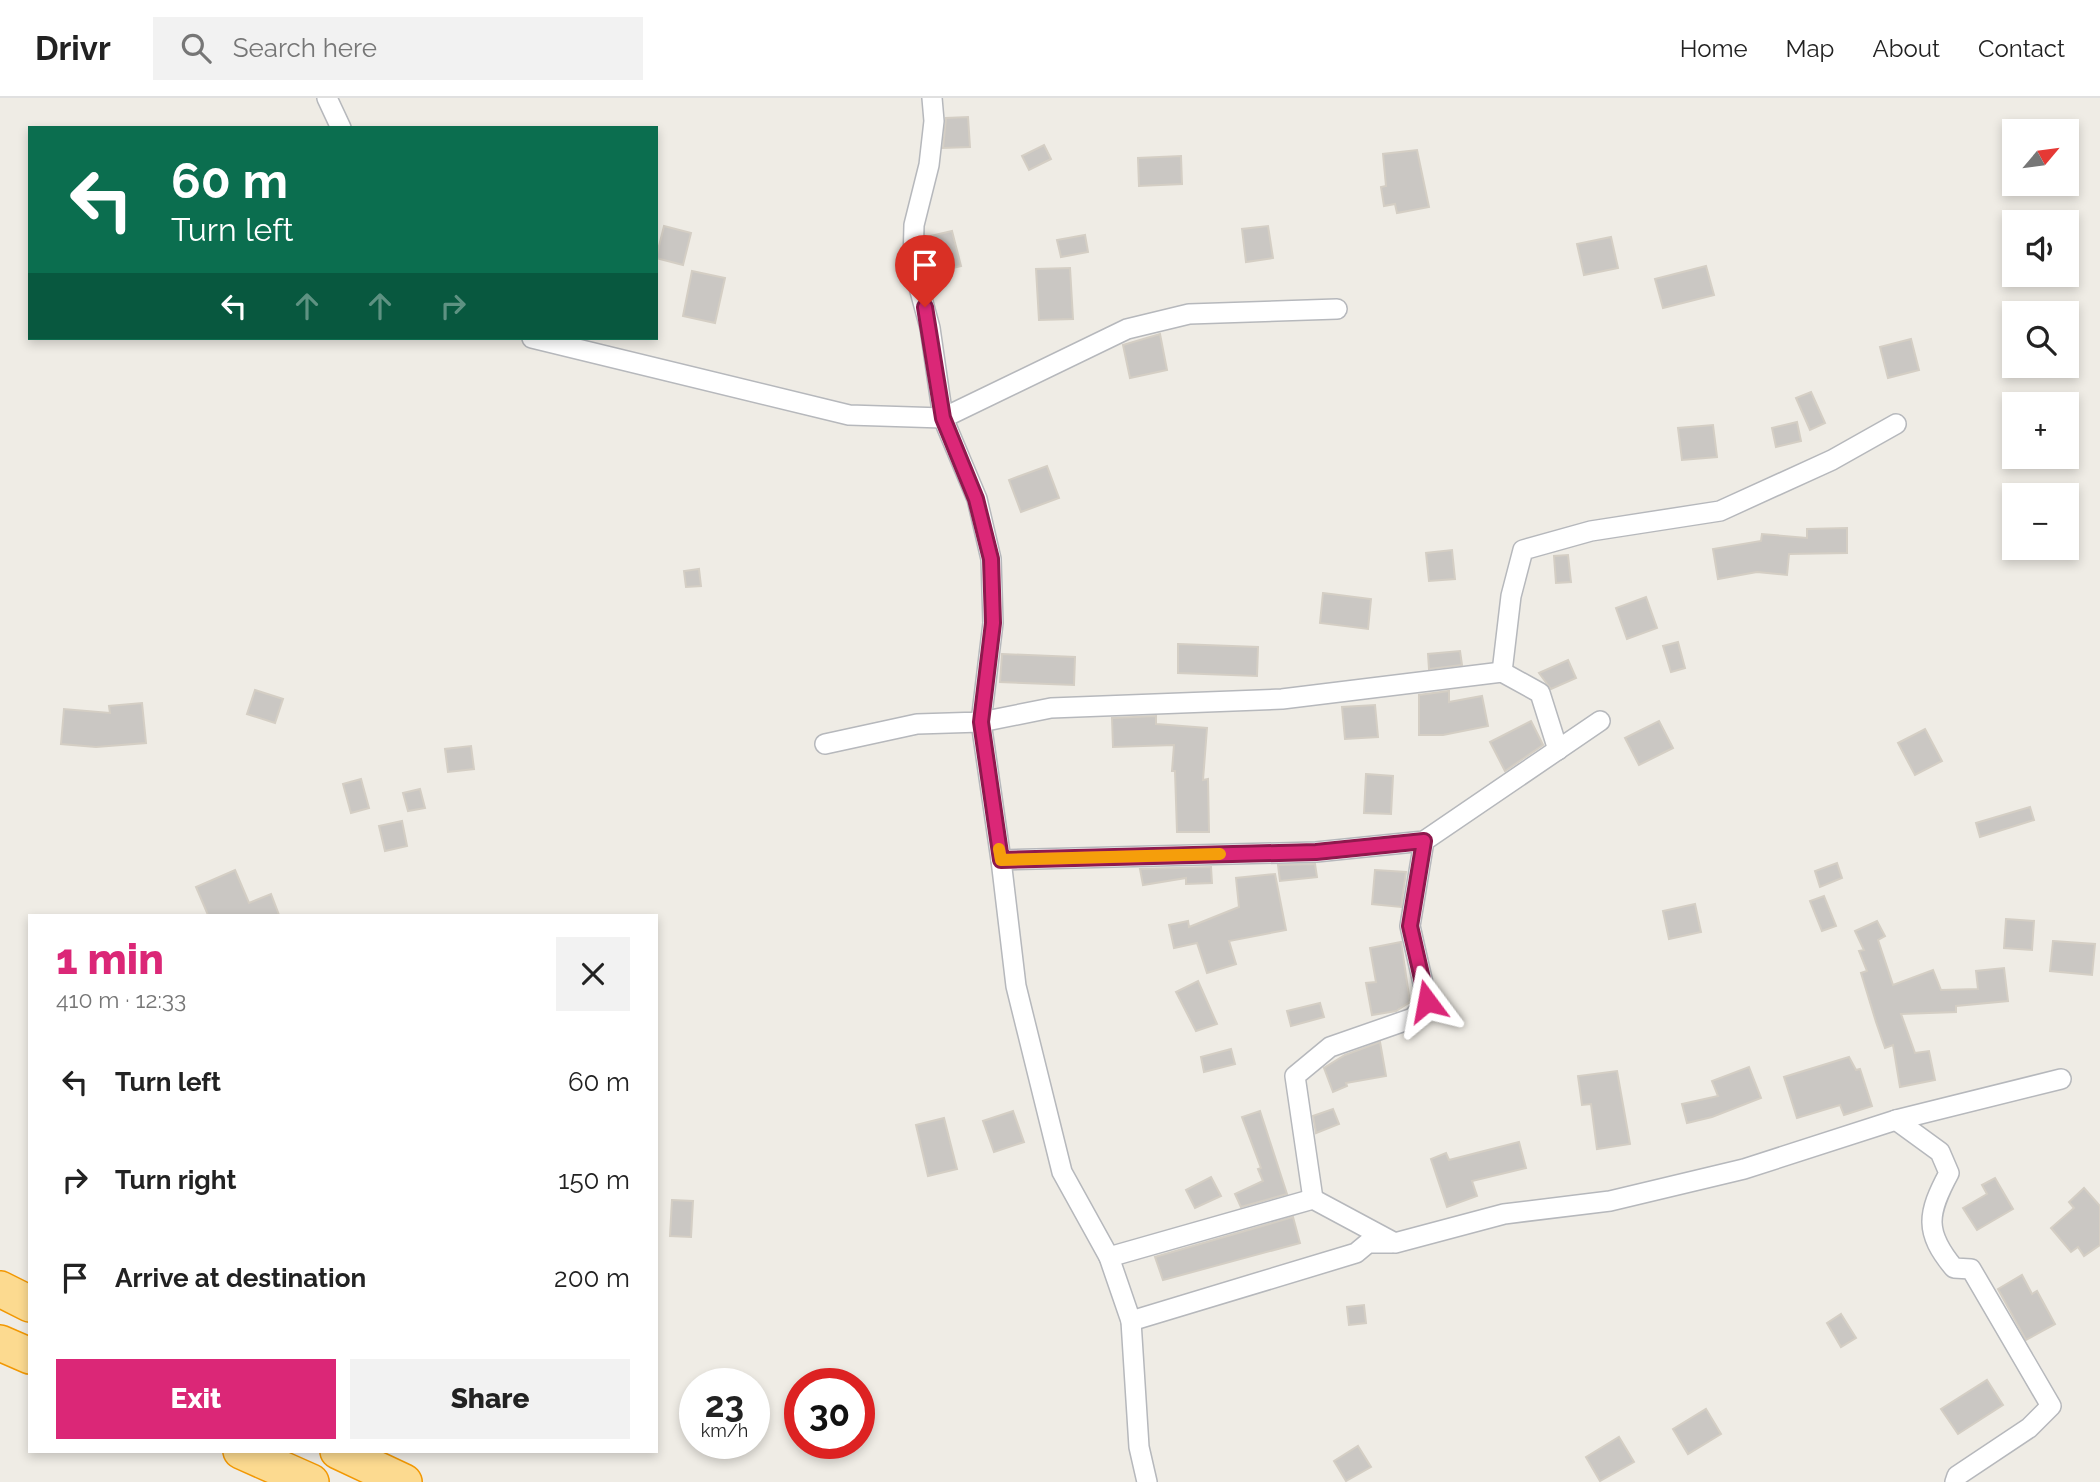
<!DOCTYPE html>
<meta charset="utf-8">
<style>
:root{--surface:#fff;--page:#f2f2f2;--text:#222;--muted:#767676;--line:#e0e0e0;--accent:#db2777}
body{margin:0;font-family:Raleway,sans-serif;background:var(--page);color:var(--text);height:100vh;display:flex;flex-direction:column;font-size:26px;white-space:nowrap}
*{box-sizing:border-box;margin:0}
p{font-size:23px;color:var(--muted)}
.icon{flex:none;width:38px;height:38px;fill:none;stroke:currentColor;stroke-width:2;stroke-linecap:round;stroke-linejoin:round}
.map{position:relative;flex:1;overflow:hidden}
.sheet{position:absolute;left:28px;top:816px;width:630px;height:539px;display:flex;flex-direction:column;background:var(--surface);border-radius:0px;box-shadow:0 4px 10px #0003}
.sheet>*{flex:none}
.banner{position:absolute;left:28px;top:28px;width:630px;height:214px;border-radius:0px;box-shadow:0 4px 10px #0003;background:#0b6e4f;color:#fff;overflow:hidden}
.needle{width:46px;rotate:61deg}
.fabs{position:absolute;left:2002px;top:21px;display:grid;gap:14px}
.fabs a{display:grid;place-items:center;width:77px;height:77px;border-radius:0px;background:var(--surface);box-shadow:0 4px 10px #0003;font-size:35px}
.speed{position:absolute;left:679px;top:1270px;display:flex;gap:14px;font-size:35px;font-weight:700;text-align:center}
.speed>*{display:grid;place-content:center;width:91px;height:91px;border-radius:50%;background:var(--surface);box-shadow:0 4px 10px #0003;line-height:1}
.speed small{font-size:18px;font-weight:400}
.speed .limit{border:10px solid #d22;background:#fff;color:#111}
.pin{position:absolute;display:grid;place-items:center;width:60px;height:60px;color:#fff;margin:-72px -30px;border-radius:50% 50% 50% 0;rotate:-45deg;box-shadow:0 0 7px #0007}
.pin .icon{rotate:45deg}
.me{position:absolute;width:77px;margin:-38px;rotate:347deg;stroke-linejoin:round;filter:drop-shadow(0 0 5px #0008)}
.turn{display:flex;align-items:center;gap:24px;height:147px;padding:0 28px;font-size:32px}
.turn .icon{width:91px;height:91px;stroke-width:2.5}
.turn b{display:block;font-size:49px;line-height:60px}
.lanes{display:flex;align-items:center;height:66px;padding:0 28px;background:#0003;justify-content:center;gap:35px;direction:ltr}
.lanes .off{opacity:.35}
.round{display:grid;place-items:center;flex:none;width:74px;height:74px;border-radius:0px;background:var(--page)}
.head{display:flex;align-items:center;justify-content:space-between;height:119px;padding:0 28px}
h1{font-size:42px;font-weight:800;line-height:52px;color:var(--accent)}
.button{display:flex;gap:14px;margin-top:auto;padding:14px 28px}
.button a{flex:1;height:80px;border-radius:0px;background:var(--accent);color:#fff;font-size:28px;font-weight:800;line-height:80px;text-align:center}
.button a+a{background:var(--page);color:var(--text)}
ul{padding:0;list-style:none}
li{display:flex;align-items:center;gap:21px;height:98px;padding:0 28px}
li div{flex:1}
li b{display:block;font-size:26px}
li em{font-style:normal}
header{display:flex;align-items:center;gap:42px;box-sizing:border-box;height:98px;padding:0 35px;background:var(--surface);border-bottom:2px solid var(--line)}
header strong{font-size:33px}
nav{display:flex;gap:38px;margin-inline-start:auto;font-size:24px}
.search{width:490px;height:63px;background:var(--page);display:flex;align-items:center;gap:18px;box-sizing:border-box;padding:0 24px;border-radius:0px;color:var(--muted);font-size:26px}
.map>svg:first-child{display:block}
.building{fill:#cac7c3;stroke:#d4cec4;stroke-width:2}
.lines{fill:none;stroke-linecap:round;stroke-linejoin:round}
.street-casing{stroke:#b6b8bc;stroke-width:22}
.highway-casing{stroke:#f29803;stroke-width:38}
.street{stroke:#fff;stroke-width:19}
.highway{stroke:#fcda90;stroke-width:35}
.route-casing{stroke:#8e194d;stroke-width:18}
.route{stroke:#db2777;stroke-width:12}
.slow{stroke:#f59e0b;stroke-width:12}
</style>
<header>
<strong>Drivr</strong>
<div class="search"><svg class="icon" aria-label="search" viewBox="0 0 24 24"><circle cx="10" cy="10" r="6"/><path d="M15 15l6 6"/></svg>Search here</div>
<nav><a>Home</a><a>Map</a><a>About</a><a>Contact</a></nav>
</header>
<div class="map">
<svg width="2100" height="1384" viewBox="0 0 2100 1384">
<rect width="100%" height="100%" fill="#efece5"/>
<g class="building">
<polygon points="968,19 970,49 943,50 946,20"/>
<polygon points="1044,47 1051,61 1029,72 1022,58"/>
<polygon points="1417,52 1429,109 1397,115 1395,106 1384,108 1381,89 1386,88 1383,56"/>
<polygon points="1181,58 1182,86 1139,88 1138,60"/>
<polygon points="664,128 691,135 683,167 656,160"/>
<polygon points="1268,128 1273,160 1246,164 1242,131"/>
<polygon points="952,133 961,168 928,176 926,139"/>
<polygon points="1085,137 1088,154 1061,159 1057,142"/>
<polygon points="1611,139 1618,170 1584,177 1577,146"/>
<polygon points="1706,168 1714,197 1663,210 1655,181"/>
<polygon points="1070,170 1073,221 1039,222 1036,171"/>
<polygon points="692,173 725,180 715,225 683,218"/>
<polygon points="1160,236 1167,272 1130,280 1123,247"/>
<polygon points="1911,241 1919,272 1888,280 1880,249"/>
<polygon points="1811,294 1825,325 1810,332 1796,300"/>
<polygon points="1797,324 1801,343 1776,349 1772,330"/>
<polygon points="1713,327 1717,359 1682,362 1678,330"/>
<polygon points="1047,368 1059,400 1021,414 1009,382"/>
<polygon points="1847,430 1847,455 1789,456 1787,477 1757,474 1718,481 1713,451 1761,443 1762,436 1807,440 1807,431"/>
<polygon points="1452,452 1455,481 1429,483 1426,455"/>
<polygon points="1568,457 1571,484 1556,485 1554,458"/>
<polygon points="699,471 701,488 686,489 684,473"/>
<polygon points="1323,495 1371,501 1368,531 1320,525"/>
<polygon points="1646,499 1657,530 1627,541 1616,510"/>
<polygon points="1678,544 1685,570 1671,574 1663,548"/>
<polygon points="1178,546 1258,549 1257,578 1178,575"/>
<polygon points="1460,553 1462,567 1429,571 1428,556"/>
<polygon points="1002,556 1075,559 1074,587 1000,584"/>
<polygon points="1568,562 1576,580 1551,591 1539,575"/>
<polygon points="255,592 283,601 275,625 247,616"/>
<polygon points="1449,593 1449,604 1482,598 1488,628 1443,637 1419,637 1419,597"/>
<polygon points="142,605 146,645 96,649 61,646 64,611 110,615 109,608"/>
<polygon points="1375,607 1378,639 1345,641 1342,609"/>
<polygon points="1156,618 1156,626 1207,630 1203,682 1208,681 1209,734 1177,734 1175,673 1172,673 1174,647 1113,649 1112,620"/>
<polygon points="1531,623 1543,647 1505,673 1490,644"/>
<polygon points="1659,623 1673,650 1639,667 1625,640"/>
<polygon points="1925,631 1942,663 1915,677 1898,645"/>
<polygon points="471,648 474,671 448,674 445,651"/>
<polygon points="1366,676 1393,678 1391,716 1364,715"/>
<polygon points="361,681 369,710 351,715 343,686"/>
<polygon points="420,691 425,710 408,713 403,695"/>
<polygon points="2030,709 2034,722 1980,739 1976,725"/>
<polygon points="402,723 407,748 385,753 379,728"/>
<polygon points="1837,765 1842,780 1820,789 1815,773"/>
<polygon points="1315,766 1317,779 1280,783 1278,767"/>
<polygon points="1211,769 1212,785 1186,786 1186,780 1143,787 1140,771"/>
<polygon points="235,772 249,805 271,796 279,817 208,817 196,789"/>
<polygon points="1375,772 1406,774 1401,809 1372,806"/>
<polygon points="1275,776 1286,832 1229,843 1236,866 1207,875 1197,845 1174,850 1169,827 1188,823 1189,829 1239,809 1236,780"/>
<polygon points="1824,798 1836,828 1822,833 1810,803"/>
<polygon points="1695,806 1701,834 1669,841 1663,813"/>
<polygon points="2006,821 2034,823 2032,852 2004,850"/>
<polygon points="1877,823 1885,838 1878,842 1893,887 1933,872 1941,892 1978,891 1976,873 2004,870 2008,903 1956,908 1956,914 1901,916 1915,955 1929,953 1935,982 1900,989 1893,947 1885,950 1876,924 1861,875 1867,873 1859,853 1864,852 1855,833"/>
<polygon points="2053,843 2095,846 2092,877 2050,873"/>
<polygon points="1401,844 1410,904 1396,913 1372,917 1366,885 1376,884 1370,850"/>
<polygon points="1198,883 1217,926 1196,933 1176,894"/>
<polygon points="1320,905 1324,919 1291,928 1287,913"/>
<polygon points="1380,944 1386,978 1346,985 1347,988 1333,994 1324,970 1345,957"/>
<polygon points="1231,951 1235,966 1204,974 1201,959"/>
<polygon points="1849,959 1856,972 1860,971 1872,1008 1844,1017 1840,1007 1797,1020 1784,979"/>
<polygon points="1749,969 1761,1000 1712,1019 1687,1025 1682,1006 1718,998 1712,983"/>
<polygon points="1617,973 1630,1046 1597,1051 1591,1006 1582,1007 1578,978"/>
<polygon points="1333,1011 1339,1026 1316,1035 1313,1018"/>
<polygon points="1013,1013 1024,1044 994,1054 983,1023"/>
<polygon points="1260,1013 1287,1096 1241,1109 1235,1096 1263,1083 1258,1071 1261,1070 1242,1019"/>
<polygon points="944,1020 957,1071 928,1078 916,1027"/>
<polygon points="1519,1044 1526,1070 1472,1083 1477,1098 1447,1109 1431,1061 1446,1055 1449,1062"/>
<polygon points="1211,1079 1221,1098 1195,1110 1186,1092"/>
<polygon points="1995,1080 2013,1111 1977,1132 1963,1110 1987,1096 1982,1087"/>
<polygon points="2084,1090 2100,1108 2100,1147 2084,1158 2078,1149 2071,1154 2051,1130 2074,1110 2069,1104"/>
<polygon points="672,1102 693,1103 691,1139 670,1138"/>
<polygon points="1293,1119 1300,1145 1163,1182 1155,1159"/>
<polygon points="2022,1177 2032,1196 2037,1193 2055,1226 2026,1242 1998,1191"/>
<polygon points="1364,1207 1366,1225 1349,1227 1347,1209"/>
<polygon points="1841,1216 1856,1240 1841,1249 1827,1225"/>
<polygon points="1987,1282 2003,1307 1958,1336 1941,1311"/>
<polygon points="1706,1311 1721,1336 1688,1356 1673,1331"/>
<polygon points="1619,1339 1634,1364 1600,1383 1586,1359"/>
<polygon points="1358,1348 1371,1369 1346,1383 1334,1363"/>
</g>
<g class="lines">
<g class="street-casing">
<g id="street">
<polyline points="327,0 341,30"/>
<polyline points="532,240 849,317 943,320 1127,231 1189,216 1337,211"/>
<polyline points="1502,574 1511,498 1523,452 1591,433 1720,413 1832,362 1896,326"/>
<polyline points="825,646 917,626 981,624 993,525 991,461 977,401 943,320 930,230 913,167 914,127 929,67 934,23 932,0"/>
<polyline points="1001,762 981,624 1051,610 1282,601 1502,574 1540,595 1558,652"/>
<path d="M1896,1022L1940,1054L1949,1075C1927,1116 1924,1134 1954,1170L1971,1171L2051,1308L2029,1330L1957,1378L1955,1384"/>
<polyline points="1313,1101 1295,978 1330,949 1413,920 1427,903 1410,828 1424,743"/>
<polyline points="1109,1159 1313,1101 1395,1145 1504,1116 1610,1103 1744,1071 1896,1022 2061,981"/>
<polyline points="1131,1223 1356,1155 1368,1145 1392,1145"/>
<polyline points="1147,1384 1139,1349 1131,1223 1109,1159 1062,1074 1016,888 1001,762 1316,754 1424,743 1600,623"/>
</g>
</g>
<g class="highway-casing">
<g id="highway">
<polyline points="0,1191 30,1206"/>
<polyline points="0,1245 30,1258"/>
<polyline points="241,1353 311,1384"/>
<polyline points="338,1353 404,1384"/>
</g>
</g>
<use href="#street" class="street"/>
<use href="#highway" class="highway"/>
</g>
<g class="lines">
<g class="route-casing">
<polyline id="route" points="925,209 943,320 976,401 991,461 993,525 981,624 1001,762 1316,754 1424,743 1410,828 1427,903"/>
</g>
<use href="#route" class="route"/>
<polyline class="slow" points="999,751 1001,762 1220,756"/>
</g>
</svg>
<div class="fabs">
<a><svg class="needle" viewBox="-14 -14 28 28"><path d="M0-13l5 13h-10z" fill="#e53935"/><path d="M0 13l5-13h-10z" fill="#767676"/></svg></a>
<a><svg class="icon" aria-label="sound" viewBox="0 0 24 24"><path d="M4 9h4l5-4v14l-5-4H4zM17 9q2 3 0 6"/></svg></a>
<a><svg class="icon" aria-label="search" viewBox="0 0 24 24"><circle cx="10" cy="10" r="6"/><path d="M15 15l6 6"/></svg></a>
<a>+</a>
<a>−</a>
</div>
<div class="speed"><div>23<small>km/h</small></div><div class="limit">30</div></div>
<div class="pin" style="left:925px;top:209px;background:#d93025"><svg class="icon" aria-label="arrive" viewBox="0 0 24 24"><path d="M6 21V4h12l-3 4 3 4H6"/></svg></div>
<svg class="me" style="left:1427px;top:903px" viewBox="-20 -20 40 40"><path d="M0-17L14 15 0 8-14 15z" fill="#db2777" stroke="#fff" stroke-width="4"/></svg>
<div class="banner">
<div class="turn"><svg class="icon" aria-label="left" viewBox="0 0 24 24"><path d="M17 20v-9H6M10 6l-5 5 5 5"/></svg><div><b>60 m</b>Turn left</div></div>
<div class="lanes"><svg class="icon" aria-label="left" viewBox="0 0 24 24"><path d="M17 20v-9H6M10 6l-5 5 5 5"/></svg><svg class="icon off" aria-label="ahead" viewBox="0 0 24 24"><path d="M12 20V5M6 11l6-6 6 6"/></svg><svg class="icon off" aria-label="ahead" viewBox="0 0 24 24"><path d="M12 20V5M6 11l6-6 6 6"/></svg><svg class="icon off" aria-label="right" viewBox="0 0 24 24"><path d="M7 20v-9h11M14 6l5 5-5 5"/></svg></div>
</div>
<section class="sheet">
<div class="head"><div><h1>1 min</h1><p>410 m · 12:33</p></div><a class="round"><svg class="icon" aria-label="close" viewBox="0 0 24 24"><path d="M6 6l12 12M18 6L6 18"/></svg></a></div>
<ul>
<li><svg class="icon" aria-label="left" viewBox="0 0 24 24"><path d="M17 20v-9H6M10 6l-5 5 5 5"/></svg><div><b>Turn left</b></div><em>60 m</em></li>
<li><svg class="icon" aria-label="right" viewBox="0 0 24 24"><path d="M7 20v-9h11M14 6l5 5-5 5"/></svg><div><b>Turn right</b></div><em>150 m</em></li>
<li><svg class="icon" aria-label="arrive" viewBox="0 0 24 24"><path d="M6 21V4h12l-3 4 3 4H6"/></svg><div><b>Arrive at destination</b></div><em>200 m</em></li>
</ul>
<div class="button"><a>Exit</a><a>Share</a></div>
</section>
</div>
